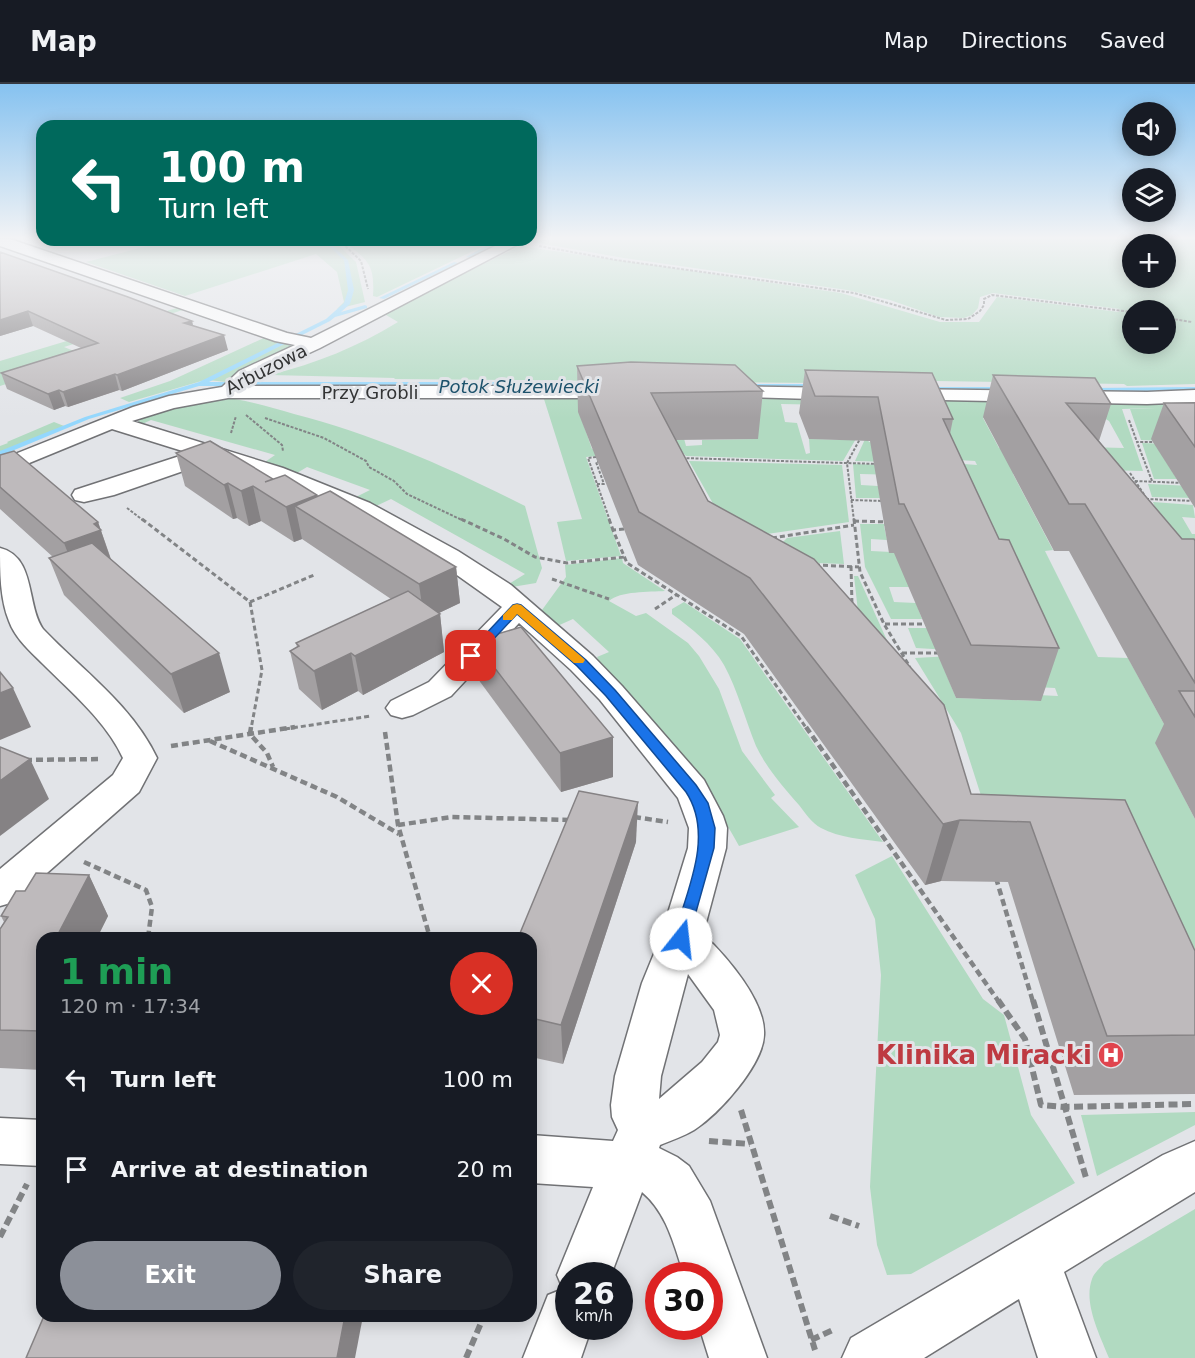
<!DOCTYPE html>
<meta charset="utf-8">
<style>
:root{--surface:#171b24;--page:#20242c;--text:#f1f3f6;--muted:#9ea1a6;--line:#363941;--accent:#8c9099}
body{margin:0;font-family:"DejaVu Sans",sans-serif;background:var(--page);color:var(--text);height:100vh;display:flex;flex-direction:column;font-size:22px;white-space:nowrap}
*{box-sizing:border-box;margin:0}
p{font-size:20px;color:var(--muted)}
.icon{flex:none;width:33px;height:33px;fill:none;stroke:currentColor;stroke-width:2;stroke-linecap:round;stroke-linejoin:round}
.map{position:relative;flex:1;overflow:hidden}
.sheet{position:absolute;left:36px;top:848px;width:501px;height:390px;display:flex;flex-direction:column;background:var(--surface);border-radius:18px;box-shadow:0 3px 15px #0003}
.sheet>*{flex:none}
.banner{position:absolute;left:36px;top:36px;width:501px;height:126px;border-radius:18px;box-shadow:0 3px 15px #0003;background:#00695c;color:#fff;overflow:hidden}
.controls{position:absolute;left:1122px;top:18px;display:grid;gap:12px}
.controls a{display:grid;place-items:center;width:54px;height:54px;border-radius:50%;background:var(--surface);box-shadow:0 3px 15px #0003;font-size:30px}
.speed{position:absolute;left:555px;top:1178px;display:flex;gap:12px;font-size:30px;font-weight:700;text-align:center}
.speed>*{display:grid;place-content:center;width:78px;height:78px;border-radius:50%;background:var(--surface);box-shadow:0 3px 15px #0003;line-height:1}
.speed small{font-size:15px;font-weight:400}
.speed .limit{border:9px solid #d22;background:#fff;color:#111}
.pin{position:absolute;display:grid;place-items:center;width:51px;height:51px;color:#fff;margin:-26px;border-radius:12px;box-shadow:0 3px 9px #0006}
.me{position:absolute;width:66px;margin:-33px;rotate:16deg;stroke-linejoin:round;filter:drop-shadow(0 0 4px #0008)}
.turn{display:flex;align-items:center;gap:21px;height:126px;padding:0 24px;font-size:27px}
.turn .icon{width:78px;height:78px;stroke-width:2.5}
.turn b{display:block;font-size:42px;line-height:51px}
.round{display:grid;place-items:center;flex:none;width:63px;height:63px;border-radius:32px;background:var(--page)}
.head{display:flex;align-items:center;justify-content:space-between;height:102px;padding:0 24px}
h1{font-size:36px;font-weight:700;line-height:45px;color:#1e9e55}
.button{display:flex;gap:12px;margin-top:auto;padding:12px 24px}
.button a{flex:1;height:69px;border-radius:36px;background:var(--accent);color:#fff;font-size:24px;font-weight:700;line-height:69px;text-align:center}
.button a+a{background:var(--page);color:var(--text)}
ul{padding:0;list-style:none}
li{display:flex;align-items:center;gap:18px;height:90px;padding:0 24px}
li div{flex:1}
li b{display:block;font-size:22px}
li em{font-style:normal}
header{display:flex;align-items:center;gap:36px;box-sizing:border-box;height:84px;padding:0 30px;background:var(--surface);border-bottom:2px solid var(--line)}
header strong{font-size:28px}
nav{display:flex;gap:33px;margin-inline-start:auto;font-size:21px}
.map>svg:first-child{display:block}
.green{fill:#b1dac1;fill-rule:evenodd}
.lines{fill:none;stroke-linecap:round;stroke-linejoin:round}
.stream{fill:#93d7fd;fill-rule:evenodd}
.minor-casing{stroke:#717275;stroke-width:3}
.path-far3{stroke:#828486;stroke-width:2;stroke-dasharray:3 1.5;stroke-linecap:butt}
.path-far2{stroke:#828486;stroke-width:3;stroke-dasharray:5 3;stroke-linecap:butt}
.path-far1{stroke:#828486;stroke-width:4.5;stroke-dasharray:7 4;stroke-linecap:butt}
.path{stroke:#828486;stroke-width:6;stroke-dasharray:9 4.5;stroke-linecap:butt}
.minor{fill:#fff;fill-rule:evenodd}
.wall{fill:#a3a0a2}
.shaded-wall{fill:#858284}
.building{fill:#bebabc;stroke:#858284;stroke-width:1.5}
.route{fill:#1a73e8;stroke:#114b97;stroke-width:1.5}
.slow{fill:#f59e0b}
.labels{text-anchor:middle;dominant-baseline:central;stroke-width:6;stroke-linejoin:round;paint-order:stroke}
.far-street-label{font-size:18px;fill:#333435;stroke:#e2e4e8}
.far-water-label{font-size:18px;font-style:italic;fill:#1d526c;stroke:#e2e4e8}
.near-health-label{font-size:26px;font-weight:bold;fill:#be3a42;stroke:#e2e4e8;text-anchor:end}
</style>
<header>
<strong>Map</strong>
<nav><a>Map</a><a>Directions</a><a>Saved</a></nav>
</header>
<div class="map">
<svg width="1195" height="1274" viewBox="0 0 1195 1274">
<rect width="100%" height="100%" fill="#e2e4e8"/>
<g class="green">
<polygon points="171,156 333,156 356,178 365,218 337,225 344,218 337,188 316,170 185,212 86,178"/>
<path d="M343,156H496L377,213L373,212C375,178 367,177 343,156Z"/>
<path d="M531,156L1195,155V300L1127,302L1124,300L936,297L931,300L394,295L395,294L270,291C317,279 357,263 398,238L386,231L388,227L520,162L841,209L940,238H979L997,213L1119,228L1120,225L993,209L980,213L978,224L972,231L964,234L939,233L890,216L847,206L624,174L532,158ZM1132,160H1166V194H1132ZM1132,226H1166V260H1132Z"/>
<polygon points="180,223 186,225 64,263 89,273 0,302 0,277"/>
<polygon points="266,253 285,257 205,296 129,318 120,314 170,297"/>
<polygon points="288,258 296,261 297,264 229,294 226,298 208,296"/>
<path d="M543,312L1195,315V358L1141,356L1130,325L1155,324L1122,325L1143,387L1103,386L1142,413V417L1093,414L1075,391L1013,390L1053,466L1045,467L1098,573L1128,574L1175,660H1156L1195,735V885L1131,751L992,746L961,649L915,574L951,572L952,575H940L956,614L1041,617L1038,611L1058,612L1055,604L1035,603L1024,577H1043L1040,571H1022L1015,555L1034,556L1031,548L1021,547L1017,537H1020L1017,530H1004L1002,523H1019L1012,506L984,505L969,468L985,467L983,462H967L959,444L974,443L972,439H957L953,428H968L966,423H951L947,415H951L947,407L957,406L954,397H944L942,392L860,390L861,401L878,402L880,414H856L853,380L964,383V380L977,381L975,377L957,376L958,380L855,377L866,353L869,358L935,362L923,332L887,331L885,322L781,320L785,338L797,339L806,370L810,369L809,355L847,356V353H857L843,377L686,372L659,344L681,343L686,362L702,361V356L757,355L722,320L676,318L679,333L638,336L632,324L579,328L592,365L649,360L643,346L648,345L672,370L597,376L596,372L586,373L621,472L566,477L557,438L582,435ZM983,334L1067,337V335L1104,336V334L1109,337L1124,364L1085,363L1081,357L1062,356L1064,363L999,364Z"/>
<path d="M213,313C241,314 267,322 294,330C375,351 450,384 525,422L542,484L536,499L512,503L507,501L525,490L391,415L374,423L354,414L370,406L307,383L297,389L265,378L275,371L151,336L140,341L136,340L144,332Z"/>
<polygon points="54,338 64,342 0,369 0,362 8,359 7,358"/>
<polygon points="1142,359 1195,361 1163,373 1177,395 1154,395"/>
<polygon points="689,377 842,381 849,438 733,455"/>
<polygon points="1148,400 1191,402 1195,414 1152,413"/>
<polygon points="1153,418 1193,421 1195,434 1182,433 1192,450 1195,450 1195,476 1159,435"/>
<polygon points="860,440 898,440 884,442 887,456 871,455 871,467 931,470 909,503 889,503 894,518 916,519 922,535 891,535 865,483"/>
<polygon points="840,447 844,480 763,477 787,454"/>
<path d="M622,474L623,479L665,507C649,508 620,507 609,517L636,532L646,529L688,559L699,572L719,605L742,667L775,711L771,714L799,743L739,762C702,694 651,634 599,577L597,573L609,568L573,535L555,543L542,526L566,493L565,481Z"/>
<polygon points="854,492 858,492 908,603 861,554"/>
<path d="M684,518L740,555L883,758C863,755 839,754 821,744C812,739 805,729 799,721C783,703 766,683 756,662C745,635 738,607 724,581C712,560 691,544 672,530V525Z"/>
<polygon points="908,544 942,544 949,566 916,564"/>
<polygon points="892,772 983,915 1004,931 1031,1031 1075,1099 911,1190 887,1191 877,1161 870,1103 881,891 875,835 855,791"/>
<polygon points="1195,1028 1195,1041 1097,1092 1081,1031"/>
<path d="M1195,1125V1274H1109C1100,1251 1083,1219 1092,1195C1094,1189 1100,1184 1104,1179Z"/>
</g>
<g class="lines">
<g class="stream">
<polygon points="322,156 327,156 348,176 354,206 350,220 341,228 365,221 367,222 367,224 335,233 330,237 209,298 592,298 595,300 592,302 199,302 89,335 0,372 0,367 85,333 199,298 326,235 344,219 348,206 344,176"/>
<polygon points="493,158 497,159 470,174 466,173"/>
<polygon points="454,178 458,179 384,215 379,214"/>
<polygon points="817,300 820,302 819,303 742,304 739,302 742,300"/>
<polygon points="923,303 1003,303 1006,305 1003,307 925,306 923,305"/>
<polygon points="1195,303 1195,307 1090,308 1087,306 1090,304"/>
</g>
<g class="minor-casing">
<g id="minor">
<path d="M0,155H10L287,249L311,254L507,156H526L320,264L253,295L246,302H624L631,304L634,308L631,312L624,314H228L174,324L132,337L283,384L370,419L458,467L511,501L593,572L622,602L704,696L723,732L727,744L726,764L703,850C726,872 766,917 764,951C763,981 719,1030 694,1046C684,1052 672,1056 660,1061L659,1064L677,1073L689,1082L710,1117L767,1274H709L699,1242H710V1191H684C674,1161 667,1129 642,1108L611,1191H568V1242H592L581,1274H523L548,1211L563,1205L557,1191L593,1103L531,1099V1051L613,1057L618,1046L612,1033L611,1021L615,992L642,899L660,855L688,764L689,744L678,714L600,616L571,586L519,539L451,612L413,631L402,634L391,631L386,624L391,617L429,598L502,523L440,479L352,429L267,394L212,377L114,411L84,418L75,416L72,411L75,406L189,369L112,345L0,391V376L133,323L169,312L222,303L239,287L295,261L275,257L0,162ZM688,890L714,926L720,951L718,958L702,978L659,1015L661,992Z"/>
<polygon points="717,302 846,304 853,306 856,310 853,314 846,316 710,312 707,308 710,304"/>
<polygon points="897,305 1147,308 1195,306 1195,318 1147,320 890,315 887,311 890,307"/>
<path d="M0,464C36,473 26,520 43,545C82,586 132,621 157,674L139,708L14,818L0,822V785L113,691L123,674C106,637 71,608 43,580C30,567 15,554 9,537C0,515 0,487 0,464Z"/>
<polygon points="0,1034 42,1036 42,1082 0,1080"/>
<polygon points="1195,1057 1195,1108 1064,1188 1096,1274 1038,1274 1019,1215 924,1274 842,1274 851,1254 1163,1071"/>
</g>
</g>
<g class="path-far3">
<polyline points="339,156 361,177 368,205"/>
<polyline points="539,162 616,176 854,209 946,236 968,235 980,227 984,221 984,215 992,211 1132,228"/>
<polyline points="1166,234 1192,238"/>
<polyline points="246,331 282,361 283,367"/>
<polyline points="265,334 324,354 366,377 369,383 394,397 407,410 464,437"/>
<polyline points="1129,336 1137,358"/>
<polyline points="231,349 236,332"/>
<polyline points="596,373 588,374 610,437"/>
<polyline points="682,374 878,380"/>
<polyline points="1130,389 1145,412"/>
<polyline points="1135,397 1183,399"/>
<polyline points="1152,397 1137,358 1157,358"/>
<polyline points="597,400 604,400 596,378 601,377"/>
<polyline points="1146,415 1195,417"/>
<polyline points="851,416 883,417"/>
<polyline points="127,424 144,437"/>
<polyline points="854,437 847,379 861,353"/>
</g>
<g class="path-far2">
<polyline points="142,435 250,518 314,491"/>
<polyline points="461,435 504,455 535,473 567,479 625,473"/>
<polyline points="609,435 613,446"/>
<polyline points="854,435 860,488 884,540 910,583"/>
<polyline points="854,437 889,438"/>
<polyline points="624,445 613,446 627,479 741,552 807,645"/>
<polyline points="772,454 854,441"/>
<polyline points="815,481 859,483"/>
<polyline points="851,482 852,521"/>
<polyline points="552,495 609,515"/>
<polyline points="250,518 262,586 251,645"/>
<polyline points="655,525 676,511"/>
<polyline points="885,540 929,540"/>
<polyline points="902,569 940,569"/>
<polyline points="285,645 371,632"/>
</g>
<g class="path-far1">
<polyline points="251,643 250,650 267,669 273,683"/>
<polyline points="806,643 999,918"/>
<polyline points="385,648 398,741 430,854"/>
<polyline points="210,657 337,713 399,750"/>
<polyline points="171,662 295,643"/>
<polyline points="25,676 101,675"/>
<polyline points="634,733 668,738"/>
<polyline points="398,741 452,733 570,736"/>
<polyline points="84,778 146,806 152,823 148,854"/>
<polyline points="996,794 1033,918"/>
<polyline points="381,854 429,850"/>
</g>
<g class="path">
<polyline points="998,916 1025,955 1041,1021 1064,1023 1195,1020"/>
<polyline points="1033,916 1087,1097"/>
<polyline points="741,1026 815,1266"/>
<polyline points="709,1057 750,1060"/>
<polyline points="830,1132 859,1142"/>
<polyline points="0,1153 27,1100"/>
<polyline points="811,1256 835,1245"/>
<polyline points="466,1274 484,1232"/>
</g>
<use href="#minor" class="minor"/>
</g>
<g class="wall">
<polygon points="86,156 126,156 104,162"/>
<polygon points="0,168 192,237 193,242 228,266 122,307 119,306 68,323 65,322 54,326 7,305 1,289 81,264 33,242 0,252"/>
<polygon points="577,282 763,307 758,355 676,356 708,417 971,710 1125,716 1195,867 1195,1010 1074,1011 1008,798 941,797 925,801 744,550 638,481 578,328"/>
<polygon points="805,286 953,335 950,350 999,455 1059,564 1041,617 956,614 894,469 889,469 870,357 809,355 799,329"/>
<polygon points="993,291 1111,320 1099,357 1182,455 1195,457 1195,735 1155,659 1164,640 1069,467 1054,467 983,333"/>
<polygon points="1164,319 1195,319 1195,424 1151,355"/>
<polygon points="176,369 273,395 317,411 318,413 456,483 460,519 439,529 440,530 444,568 363,611 358,607 322,626 299,605 290,567 297,563 296,559 391,515 302,455 294,458 261,437 249,442 237,434 233,435 185,402"/>
<polygon points="0,371 98,438 111,475 230,608 184,629 64,511 49,474 53,473 0,425"/>
<polygon points="474,557 613,693 561,708 478,595"/>
<polygon points="636,758 563,980 531,973 531,854"/>
<polygon points="89,791 108,832 97,854 42,854 42,986 0,984 0,845 4,838 1,832 25,807"/>
</g>
<g class="shaded-wall">
<polygon points="102,156 126,156 104,162"/>
<polygon points="28,227 33,242 0,252 0,236"/>
<polygon points="192,237 195,251 184,239"/>
<polygon points="224,251 228,266 122,307 117,291"/>
<polygon points="115,290 119,306 68,323 63,308"/>
<polygon points="59,306 65,322 54,326 48,310"/>
<polygon points="228,399 237,434 233,435 224,401"/>
<polygon points="253,402 261,437 249,442 241,407"/>
<polygon points="317,411 323,439 295,422 302,455 294,458 286,423"/>
<polygon points="98,438 113,482 78,495 64,459 94,440"/>
<polygon points="456,483 460,519 424,536 419,500"/>
<polygon points="440,530 444,568 363,611 355,572"/>
<polygon points="219,569 230,608 184,629 171,590"/>
<polygon points="351,569 358,607 322,626 314,587"/>
<polygon points="13,604 31,643 0,656 0,609"/>
<polygon points="613,653 613,693 561,708 560,669"/>
<polygon points="30,675 49,715 0,752 0,697"/>
<polygon points="638,718 636,758 563,980 561,941"/>
<polygon points="960,736 941,797 925,801 943,740"/>
<polygon points="89,791 108,832 97,854 56,854"/>
<polygon points="345,1232 363,1232 355,1274 337,1274"/>
</g>
<g class="building">
<polygon points="0,168 128,213 192,237 184,239 224,251 117,291 115,290 63,308 59,306 48,310 1,289 98,259 28,227 0,236"/>
<polygon points="631,278 735,281 763,307 651,309 708,417 814,475 944,621 971,710 1125,716 1195,867 1195,951 1107,952 1030,738 960,736 943,740 750,494 639,428 577,282"/>
<polygon points="805,286 932,289 953,335 943,335 991,438 999,455 1009,456 1059,564 971,561 904,420 899,420 878,313 815,312"/>
<polygon points="993,291 1095,294 1111,320 1066,319 1182,455 1194,455 1195,457 1195,599 1085,420 1069,420"/>
<polygon points="1164,319 1195,319 1195,363"/>
<polygon points="210,357 273,395 265,398 285,391 317,411 286,423 253,402 241,407 228,399 224,401 176,369"/>
<polygon points="14,367 98,438 94,440 101,446 64,459 0,403 0,371"/>
<polygon points="330,407 456,483 419,500 295,422"/>
<polygon points="92,459 219,569 171,590 49,474"/>
<polygon points="408,507 440,530 355,572 351,569 314,587 290,567 299,562 296,559"/>
<polygon points="521,543 613,653 560,669 474,557"/>
<polygon points="0,588 13,604 0,609"/>
<polygon points="1179,607 1195,607 1195,633"/>
<polygon points="0,663 30,675 0,697"/>
<polygon points="579,707 638,718 561,941 531,934 531,854 518,854"/>
<polygon points="36,789 89,791 56,854 42,854 42,947 0,946 0,845 8,833 1,832 16,807 25,807"/>
<polygon points="44,1232 345,1232 337,1274 26,1274"/>
</g>
<linearGradient id="sky" x2="0" y2="1"><stop stop-color="#86c2f0"/><stop offset="0.46" stop-color="#f2f3f5"/><stop offset="1" stop-color="#f2f3f5" stop-opacity="0"/></linearGradient>
<rect width="1195" height="334" fill="url(#sky)"/>
<path class="route" d="M517,520L521,521L586,576L615,606L696,701L708,719L715,744L714,764L687,860L681,862L675,860L673,855C686,809 715,752 686,708L606,612L577,582L517,530L475,575L471,576L465,572L513,521Z"/>
<polygon class="slow" points="517,520 521,521 583,574 585,576 583,579 574,579 517,530 512,536 503,536 503,531 513,521"/>
<defs>
<g id="hospital-disc" transform="scale(1.35)"><circle r="9.5" fill="#e0444e" stroke="#e2e4e8"/><path d="M-5-5h3v3.5h4V-5h3V5h-3V1.5h-4V5h-3Z" fill="#fff"/></g>
</defs>
<g fill-rule="evenodd">
<use href="#hospital-disc" x="1111" y="971"/>
</g>
<g class="labels">
<g class="far-street-label">
<text transform="translate(266 285) rotate(-27)">Arbuzowa</text>
<text x="370" y="308">Przy Grobli</text>
</g>
<g class="far-water-label">
<text x="519" y="302">Potok Służewiecki</text>
</g>
<g class="near-health-label">
<text x="1092" y="971">Klinika Miracki</text>
</g>
</g>
</svg>
<div class="controls">
<a><svg class="icon" aria-label="sound" viewBox="0 0 24 24"><path d="M4 9h4l5-4v14l-5-4H4zM17 9q2 3 0 6"/></svg></a>
<a><svg class="icon" aria-label="layers" viewBox="0 0 24 24"><path d="M12 4l9 5-9 5-9-5zM3 14l9 5 9-5"/></svg></a>
<a>+</a>
<a>−</a>
</div>
<div class="speed"><div>26<small>km/h</small></div><div class="limit">30</div></div>
<div class="pin" style="left:471px;top:572px;background:#d93025"><svg class="icon" aria-label="arrive" viewBox="0 0 24 24"><path d="M6 21V4h12l-3 4 3 4H6"/></svg></div>
<svg class="me" style="left:681px;top:855px" viewBox="-20 -20 40 40"><circle r="19" fill="#fff"/><path d="M0-13L10 11 0 6-10 11z" fill="#1a73e8"/></svg>
<div class="banner">
<div class="turn"><svg class="icon" aria-label="left" viewBox="0 0 24 24"><path d="M17 20v-9H6M10 6l-5 5 5 5"/></svg><div><b>100 m</b>Turn left</div></div>
</div>
<section class="sheet">
<div class="head"><div><h1>1 min</h1><p>120 m · 17:34</p></div><a class="round" style="background:#d93025;color:#fff"><svg class="icon" aria-label="close" viewBox="0 0 24 24"><path d="M6 6l12 12M18 6L6 18"/></svg></a></div>
<ul>
<li><svg class="icon" aria-label="left" viewBox="0 0 24 24"><path d="M17 20v-9H6M10 6l-5 5 5 5"/></svg><div><b>Turn left</b></div><em>100 m</em></li>
<li><svg class="icon" aria-label="arrive" viewBox="0 0 24 24"><path d="M6 21V4h12l-3 4 3 4H6"/></svg><div><b>Arrive at destination</b></div><em>20 m</em></li>
</ul>
<div class="button"><a>Exit</a><a>Share</a></div>
</section>
</div>
